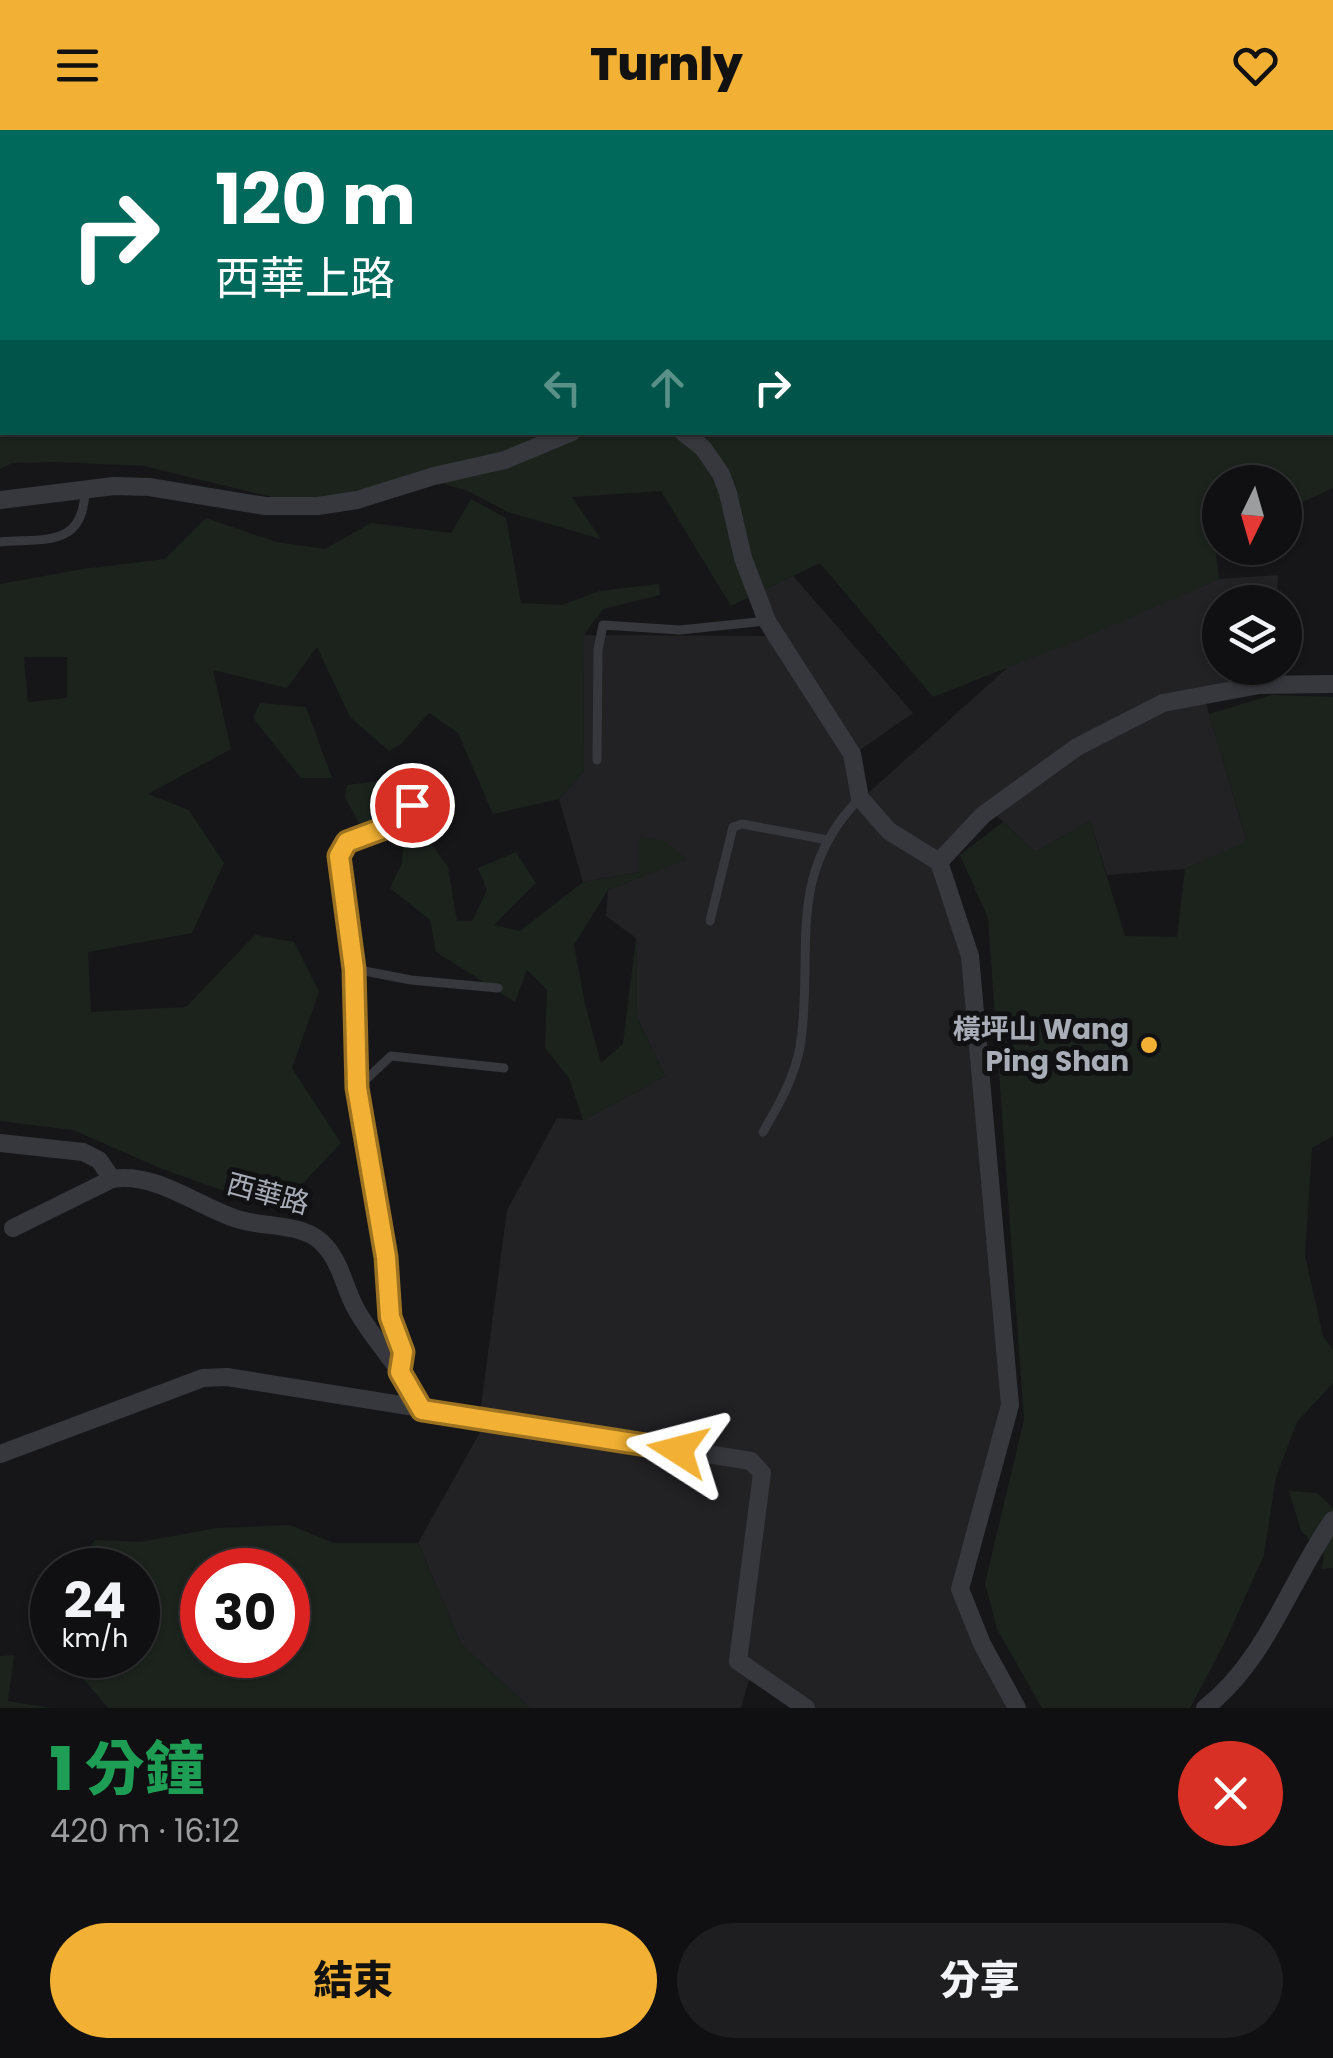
<!DOCTYPE html>
<html lang="zh-TW">
<meta charset="utf-8">
<style>
:root{--surface:#101012;--page:#1e1e20;--text:#f1f3f6;--muted:#9c9d9f;--line:#303032;--accent:#f2b134}
body{margin:0;font-family:Poppins,"Noto Sans TC",sans-serif;background:var(--page);color:var(--text);height:100vh;display:flex;flex-direction:column;font-size:38px;white-space:nowrap}
*{box-sizing:border-box;margin:0}
p{font-size:32px;color:var(--muted)}
.icon{flex:none;width:55px;height:55px;fill:none;stroke:currentColor;stroke-width:2;stroke-linecap:round;stroke-linejoin:round}
.map{position:relative;height:1578px;overflow:hidden}
.drawer{display:flex;flex-direction:column;background:var(--surface);flex:1}
.drawer>*{flex:none}
.top-card{position:absolute;left:0px;top:0px;width:1335px;height:305px;box-shadow:0 2px 8px #0004,0 0 0 2px var(--line);background:#00695c;color:#fff;overflow:hidden}
.needle{width:65px;rotate:185deg}
.controls{position:absolute;left:1202px;top:335px;display:grid;gap:20px}
.controls a{display:grid;place-items:center;width:100px;height:100px;border-radius:50%;background:var(--surface);box-shadow:0 2px 8px #0004,0 0 0 2px var(--line);font-size:50px}
.speed{position:absolute;left:30px;top:1418px;display:flex;gap:20px;font-size:50px;font-weight:700;text-align:center}
.speed>*{display:grid;place-content:center;width:130px;height:130px;border-radius:50%;background:var(--surface);box-shadow:0 2px 8px #0004,0 0 0 2px var(--line);line-height:1}
.speed small{font-size:25px;font-weight:400}
.speed .limit{border:15px solid #d22;background:#fff;color:#111}
.pin{position:absolute;display:grid;place-items:center;width:85px;height:85px;color:#fff;margin:-42px;border:5px solid #fff;border-radius:50%;box-shadow:0 2px 10px #0007}
.me{position:absolute;width:110px;margin:-55px;rotate:279deg;stroke-linejoin:round;filter:drop-shadow(0 0 8px #0008)}
.turn{display:flex;align-items:center;gap:35px;height:210px;padding:0 50px;font-size:45px}
.turn .icon{width:130px;height:130px;stroke-width:2.5}
.turn b{display:block;font-size:70px;line-height:85px}
.lanes{display:flex;align-items:center;height:95px;padding:0 50px;background:#0003;justify-content:center;gap:50px;direction:ltr}
.lanes .off{opacity:.35}
.round{display:grid;place-items:center;flex:none;width:105px;height:105px;border-radius:52px;background:var(--page)}
.head{display:flex;align-items:center;justify-content:space-between;height:170px;padding:0 50px}
h1{font-size:60px;font-weight:800;line-height:75px;color:#1e9e55}
.button{display:flex;gap:20px;margin-top:auto;padding:20px 50px}
.button a{flex:1;height:115px;border-radius:60px;background:var(--accent);color:#111;font-size:40px;font-weight:800;line-height:115px;text-align:center}
.button a+a{background:var(--page);color:var(--text)}
header{display:flex;justify-content:space-between;align-items:center;height:130px;padding:0 50px;background:var(--accent);color:#111;font-size:45px;font-weight:800}
.map>svg:first-child{display:block}
.built{fill:#222225}
.green{fill:#1c231d;fill-rule:evenodd}
.lines{fill:none;stroke-linecap:round;stroke-linejoin:round}
.stream{stroke:#2c353c;stroke-width:5}
.lane{stroke:#37383d;stroke-width:9}
.street{stroke:#37383d;stroke-width:18}
.route-casing{stroke:#9d7322;stroke-width:25}
.route{stroke:#f2b134;stroke-width:18}
.poi-dot{fill:#f2b134;stroke:#111113;stroke-width:4}
.labels{text-anchor:middle;dominant-baseline:central;stroke-width:10;stroke-linejoin:round;paint-order:stroke}
.poi-label{font-size:28px;font-weight:bold;fill:#a8adb8;stroke:#111113;text-anchor:end}
.street-label{font-size:28px;fill:#a8adb8;stroke:#111113}
</style>
<header><svg class="icon" aria-label="menu" viewBox="0 0 24 24"><path d="M4 6h16M4 12h16M4 18h16"/></svg>Turnly<svg class="icon" aria-label="heart" viewBox="0 0 24 24"><path d="M12 20l-8-8c-3-5 5-10 8-4 3-6 11-1 8 4z"/></svg></header>
<div class="map">
<svg width="1333" height="1578" viewBox="0 0 1333 1578">
<rect width="100%" height="100%" fill="#161618"/>
<g class="built">
<polygon points="1278,445 1277,472 1220,472 1220,538 1273,538 1272,549 1161,568 938,725 892,697 865,666 1008,537 1219,449"/>
<polygon points="793,446 913,583 857,622 771,488 761,461"/>
<polygon points="583,505 770,506 847,626 855,671 934,736 965,827 1004,1274 954,1460 1011,1578 816,1578 744,1529 767,1343 480,1284 507,1080 557,988 583,990 665,946 637,887 636,808 606,786 608,760 686,729 640,706 639,742 583,752 559,669 584,641"/>
<polygon points="1205,570 1247,712 1185,739 1107,745 1090,691 1035,722 994,683 1080,622 1165,578"/>
<polygon points="484,1295 754,1340 732,1533 750,1546 741,1578 530,1578 461,1514 418,1413"/>
</g>
<g class="green">
<path d="M0,0H1333V358L1285,380V352H1220V410L1215,412L1219,449L1088,506L933,567L820,433L731,476L661,361L572,367L601,409L508,382L468,361L414,345L313,377L144,336L56,332L12,333L0,339ZM2,2H1332V302H2Z"/>
<path d="M471,369L506,388L521,473L562,475L600,461L659,454L660,465L603,479L583,506L584,641L559,669L493,684L458,603L429,583L402,613L389,621L350,587L317,517L287,558L213,540L231,619L148,664L189,680L224,733L192,803L88,822L91,882L186,877L255,805L294,812L319,862L292,938L341,1013L278,1080L160,1038L73,1000L0,991V454L83,439L165,429L206,388L276,412L325,419L371,393L451,403ZM24,527H67V568L28,572Z"/>
<polygon points="1272,565 1333,567 1333,1006 1312,1018 1305,1126 1323,1206 1333,1220 1333,1253 1297,1292 1276,1347 1264,1425 1225,1512 1190,1578 1042,1578 997,1499 985,1453 1024,1290 988,788 960,725 1003,692 1035,722 1090,691 1125,806 1177,807 1185,739 1247,711 1209,584"/>
<polygon points="260,573 306,577 332,648 301,648 253,588"/>
<polygon points="397,649 427,708 448,737 457,791 472,791 487,760 478,738 516,722 536,753 494,795 520,801 583,752 639,742 639,706 664,711 687,729 608,760 574,815 585,874 601,933 623,914 636,808 637,887 665,946 583,990 569,948 545,918 547,860 527,840 515,872 436,822 430,790 390,758 402,733 405,697 361,697 345,667 347,655"/>
<polygon points="1289,1361 1317,1363 1333,1378 1333,1438 1322,1439 1324,1424 1301,1401"/>
<path d="M290,1395L334,1413H418L461,1514L530,1578H108L63,1525H138V1440H73L95,1410L140,1412L217,1398ZM202,1440H288V1525H202Z"/>
<polygon points="14,1525 8,1571 51,1578 0,1578 0,1526"/>
</g>
<g class="lines">
<polyline class="stream" points="726,0 728,2"/>
<g class="lane">
<path d="M0,412C45,408 83,418 85,361"/>
<polyline points="597,630 598,520 603,495 680,500 767,491"/>
<polyline points="710,791 733,697 742,694 828,710"/>
<polyline points="354,839 411,850 498,858"/>
<polyline points="359,956 391,926 504,938"/>
<path d="M763,1002C779,974 794,949 800,917C815,823 783,746 860,668"/>
</g>
<g class="street">
<polyline points="683,302 703,318 721,344 728,363 743,428 767,491 852,624 860,668 889,701 939,732 970,826 1010,1275 960,1459 982,1514 1017,1578"/>
<polyline points="0,370 114,356 149,357 265,376 318,376 357,370 434,346 505,330 572,302"/>
<polyline points="412,675 390,696 347,713 339,726 354,839 357,957 386,1127 390,1187 403,1222 400,1242 421,1280"/>
<polyline points="939,732 983,685 1077,617 1163,573 1259,555 1333,554"/>
<polyline points="0,1013 83,1022 99,1030 112,1049"/>
<path d="M13,1098L112,1049C155,1042 194,1074 234,1088C264,1099 306,1091 326,1117C341,1134 345,1159 356,1179C368,1201 386,1221 400,1242"/>
<polyline points="0,1324 203,1248 227,1247 751,1331 762,1343 738,1531 806,1578"/>
<path d="M1205,1578C1267,1530 1289,1452 1333,1390"/>
</g>
</g>
<g class="lines">
<g class="route-casing">
<polyline id="route" points="412,675 390,696 347,712 339,726 354,839 357,958 386,1127 390,1187 403,1222 400,1242 422,1280 678,1320"/>
</g>
<use href="#route" class="route"/>
</g>
<circle class="poi-dot" cx="1149" cy="915" r="10"/>
<g class="labels">
<g class="poi-label">
<text x="1129" y="899">橫坪山 Wang<tspan x="1129" dy="32">Ping Shan</tspan></text>
</g>
<g class="street-label">
<text transform="translate(268 1064) rotate(15)">西華路</text>
</g>
</g>
</svg>
<div class="controls">
<a><svg class="needle" viewBox="-14 -14 28 28"><path d="M0-13l5 13h-10z" fill="#e53935"/><path d="M0 13l5-13h-10z" fill="#9c9d9f"/></svg></a>
<a><svg class="icon" aria-label="layers" viewBox="0 0 24 24"><path d="M12 4l9 5-9 5-9-5zM3 14l9 5 9-5"/></svg></a>
</div>
<div class="speed"><div>24<small>km/h</small></div><div class="limit">30</div></div>
<div class="pin" style="left:412px;top:675px;background:#d93025"><svg class="icon" aria-label="arrive" viewBox="0 0 24 24"><path d="M6 21V4h12l-3 4 3 4H6"/></svg></div>
<svg class="me" style="left:678px;top:1320px" viewBox="-20 -20 40 40"><path d="M0-17L14 15 0 8-14 15z" fill="#f2b134" stroke="#fff" stroke-width="4"/></svg>
<div class="top-card">
<div class="turn"><svg class="icon" aria-label="right" viewBox="0 0 24 24"><path d="M7 20v-9h11M14 6l5 5-5 5"/></svg><div><b>120 m</b>西華上路</div></div>
<div class="lanes"><svg class="icon off" aria-label="left" viewBox="0 0 24 24"><path d="M17 20v-9H6M10 6l-5 5 5 5"/></svg><svg class="icon off" aria-label="ahead" viewBox="0 0 24 24"><path d="M12 20V5M6 11l6-6 6 6"/></svg><svg class="icon" aria-label="right" viewBox="0 0 24 24"><path d="M7 20v-9h11M14 6l5 5-5 5"/></svg></div>
</div>
</div>
<section class="drawer">
<div class="head"><div><h1>1 分鐘</h1><p>420 m · 16:12</p></div><a class="round" style="background:#d93025;color:#fff"><svg class="icon" aria-label="close" viewBox="0 0 24 24"><path d="M6 6l12 12M18 6L6 18"/></svg></a></div>
<div class="button"><a>結束</a><a>分享</a></div>
</section>
